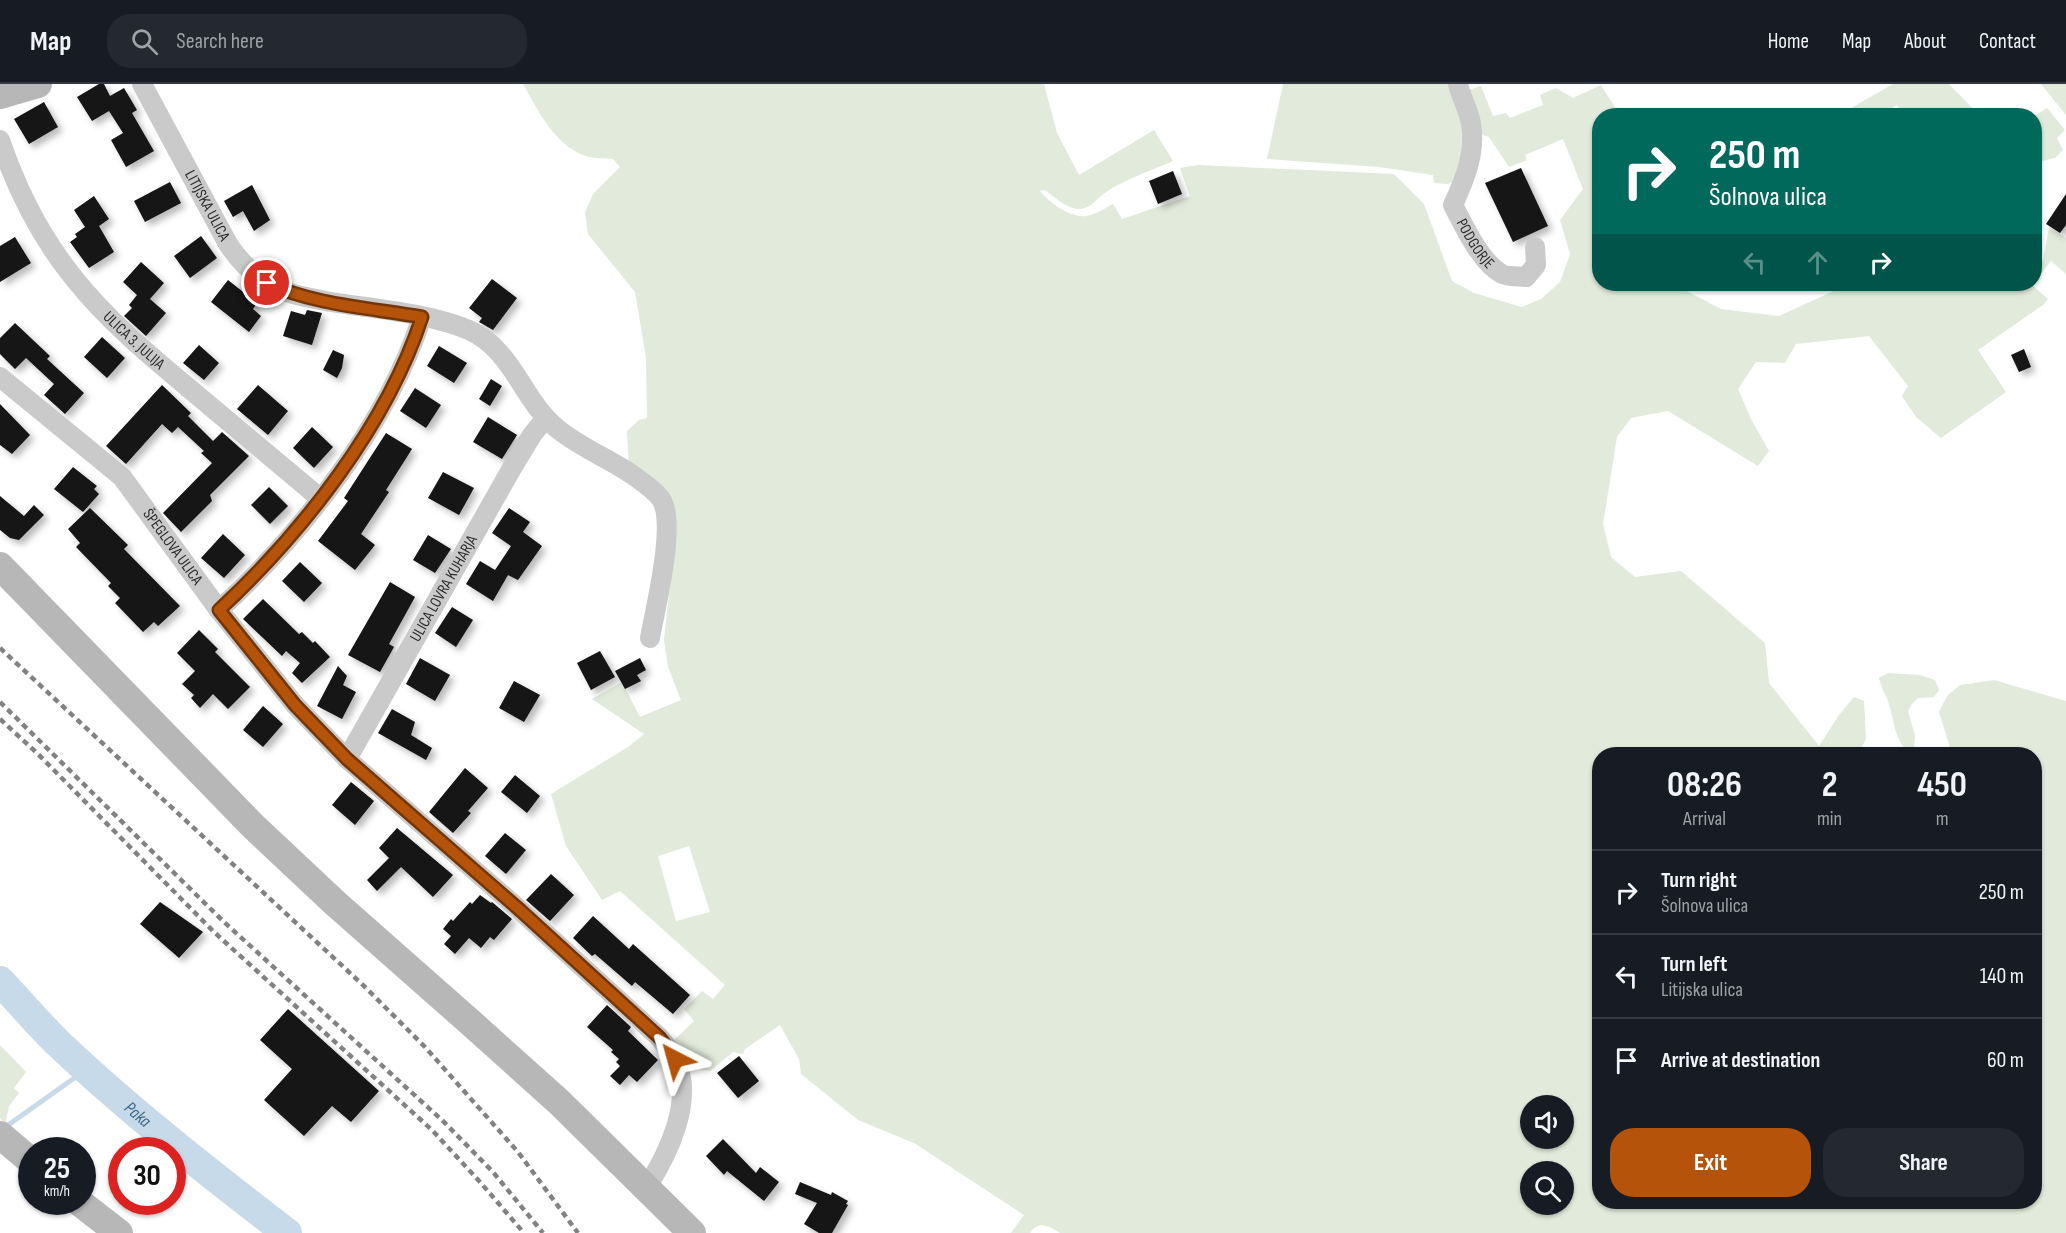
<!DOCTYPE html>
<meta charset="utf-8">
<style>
:root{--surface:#171b24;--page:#242831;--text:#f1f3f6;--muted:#9ea1a6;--line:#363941;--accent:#b45309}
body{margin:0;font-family:"Sofia Sans Condensed",sans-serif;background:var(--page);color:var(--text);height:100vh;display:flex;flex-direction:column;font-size:22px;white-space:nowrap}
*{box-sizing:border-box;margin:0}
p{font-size:20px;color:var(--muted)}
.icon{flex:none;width:33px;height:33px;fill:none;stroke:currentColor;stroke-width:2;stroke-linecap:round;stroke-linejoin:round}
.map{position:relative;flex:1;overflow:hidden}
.details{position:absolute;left:1592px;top:663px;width:450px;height:462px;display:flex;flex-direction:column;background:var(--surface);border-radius:24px;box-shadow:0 2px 4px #0004}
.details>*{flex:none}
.banner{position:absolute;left:1592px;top:24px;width:450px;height:183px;border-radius:24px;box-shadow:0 2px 4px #0004;background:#00695c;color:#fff;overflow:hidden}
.fabs{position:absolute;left:1520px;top:1011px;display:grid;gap:12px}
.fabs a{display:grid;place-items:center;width:54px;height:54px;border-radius:50%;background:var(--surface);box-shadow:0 2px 4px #0004;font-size:30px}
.speed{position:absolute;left:18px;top:1053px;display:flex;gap:12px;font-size:30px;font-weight:700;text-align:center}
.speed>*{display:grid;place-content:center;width:78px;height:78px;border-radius:50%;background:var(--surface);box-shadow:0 2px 4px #0004;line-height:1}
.speed small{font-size:15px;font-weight:400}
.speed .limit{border:9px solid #d22;background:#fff;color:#111}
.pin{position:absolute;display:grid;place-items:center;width:51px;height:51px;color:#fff;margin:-26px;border:3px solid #fff;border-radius:50%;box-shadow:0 2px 6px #0007}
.me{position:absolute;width:66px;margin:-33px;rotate:321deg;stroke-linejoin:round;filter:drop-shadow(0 0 4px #0008)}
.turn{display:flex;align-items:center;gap:21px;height:126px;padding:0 18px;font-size:27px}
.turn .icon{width:78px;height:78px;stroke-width:2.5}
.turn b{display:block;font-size:42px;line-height:51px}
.lanes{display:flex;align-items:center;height:57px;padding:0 18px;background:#0003;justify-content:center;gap:30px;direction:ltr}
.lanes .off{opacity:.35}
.eta{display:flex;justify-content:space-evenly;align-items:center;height:102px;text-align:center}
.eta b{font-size:36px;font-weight:700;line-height:42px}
.action{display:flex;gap:12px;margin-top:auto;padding:12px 18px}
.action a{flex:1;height:69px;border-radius:24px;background:var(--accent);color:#fff;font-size:24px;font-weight:700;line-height:69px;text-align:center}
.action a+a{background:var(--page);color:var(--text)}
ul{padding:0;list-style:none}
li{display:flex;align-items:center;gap:18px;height:84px;padding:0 18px;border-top:2px solid var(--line)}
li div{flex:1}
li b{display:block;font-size:22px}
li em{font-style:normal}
header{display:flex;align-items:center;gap:36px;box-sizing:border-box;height:84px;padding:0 30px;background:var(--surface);border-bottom:2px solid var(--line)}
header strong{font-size:28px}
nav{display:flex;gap:33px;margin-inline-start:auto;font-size:21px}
.search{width:420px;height:54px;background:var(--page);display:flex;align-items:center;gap:15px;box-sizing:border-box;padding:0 21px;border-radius:24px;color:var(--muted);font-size:22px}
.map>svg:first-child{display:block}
.green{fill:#e2eadb;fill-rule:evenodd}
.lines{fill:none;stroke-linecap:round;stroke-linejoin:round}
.stream{stroke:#c7dae9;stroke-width:5}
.river{stroke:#c7dae9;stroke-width:30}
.building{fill:#141414;filter:url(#shadow)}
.street{stroke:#cacaca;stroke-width:20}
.secondary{stroke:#b7b7b7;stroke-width:28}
.rail{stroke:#828282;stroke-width:4.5;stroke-dasharray:6 4.5;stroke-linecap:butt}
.route-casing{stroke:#753606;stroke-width:15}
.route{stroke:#b45309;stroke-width:10}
.labels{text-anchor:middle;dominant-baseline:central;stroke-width:6;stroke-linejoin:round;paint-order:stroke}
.street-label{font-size:16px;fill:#2d2d2d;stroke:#fff}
.water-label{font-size:18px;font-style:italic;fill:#3f688a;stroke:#fff}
</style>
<header>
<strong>Map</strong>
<div class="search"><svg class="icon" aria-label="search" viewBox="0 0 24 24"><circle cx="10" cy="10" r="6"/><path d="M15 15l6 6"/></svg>Search here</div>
<nav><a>Home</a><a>Map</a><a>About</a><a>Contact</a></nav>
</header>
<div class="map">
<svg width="2066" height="1149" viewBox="0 0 2066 1149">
<defs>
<filter id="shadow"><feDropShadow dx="4.5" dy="4.5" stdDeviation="3" flood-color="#0004"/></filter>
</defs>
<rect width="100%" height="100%" fill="#fff"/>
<g class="green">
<path d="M523,0H1044L1057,49L1079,91L1154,46L1173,77C1153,86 1117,98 1101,112C1093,119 1089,125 1078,125C1066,124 1054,113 1045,106L1040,107C1050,119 1070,134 1086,132C1095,131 1105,124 1113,120L1122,135L1190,112L1180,84L1198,81L1394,90L1424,120L1452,197L1474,209L1522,223L1541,215L1560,198L1570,170L1560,136L1583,105L1563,55L1525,71L1527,76L1509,83L1489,53L1480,50L1463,8L1481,2L1493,32L1506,29L1510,34L1543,21L1540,11L1556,4L1573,14L1601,1L1616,25L1605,31L1599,32V35L1595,38L1599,45V200H1652L1681,204L1721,225L1779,232L1849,200H2033L2032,201L2048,215L2043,221L1978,266L2006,308L1941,354L1916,333L1902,312L1908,302L1869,252L1796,260L1785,279L1756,278L1738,305L1751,335L1769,367L1758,382L1668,327L1631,334L1617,353L1603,440L1611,473L1635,493L1681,487L1765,559L1769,599L1819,662L1839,631L1854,613L1864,617L1866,655L1858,670H1599V1118H2034V670H1952L1939,628L1947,612L1960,601L1994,596L2066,617V1149H1060C1049,1142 1039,1136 1030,1149H1011L1024,1131L914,1059L858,1036L801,990L799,975L780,941L745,965L743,970L733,968L710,987L700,985L672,958L694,937L684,925L702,907L713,915L725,901L620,807L602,816L566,762L551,710L628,663L644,650L592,615L622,598L640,633L681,616L668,583L664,556L675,453L629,383L627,347L639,336L647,334L646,274L635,208L588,150L585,128L593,110L620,83L613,75C606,74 597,75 589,73C556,64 539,28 523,0ZM689,762L710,828L676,837L658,772ZM1530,1022H1563V1054H1530ZM1530,1088H1563V1120H1530Z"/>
<polygon points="1283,0 1453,0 1466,45 1458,95 1448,100 1434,99 1433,91 1379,83 1267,75"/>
<polygon points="1893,0 1949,0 1979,31 1904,31 1897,21 1880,31 1839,31"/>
<polygon points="2041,0 2066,0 2066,31"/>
<polygon points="2047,24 2065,46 2057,54 2063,66 2055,74 2038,78 2034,86 2034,32"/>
<polygon points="2049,143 2066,154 2066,190 2051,177 2034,198 2034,177 2043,177"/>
<path d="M1888,589L1920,591L1935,596L1939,606L1934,613L1918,614L1912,620L1908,627L1915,652L1914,664L1908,668C1894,654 1894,635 1888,617C1885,609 1881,603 1879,594Z"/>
<polygon points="0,961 26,988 14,1004 19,1009 9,1022 5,1041 0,1034"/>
</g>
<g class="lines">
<polyline class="stream" points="4,1044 87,985"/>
<path class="river" id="s1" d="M0,897C20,918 39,941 60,961C131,1028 209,1089 287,1149"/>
</g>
<g class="building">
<polygon points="99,0 104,0 110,12 124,4 137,26 132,29 154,67 126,83 111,56 123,49 109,27 92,37 77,13"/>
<polygon points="44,18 58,43 29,60 14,35"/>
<polygon points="1521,84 1548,142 1513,158 1485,99"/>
<polygon points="1173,87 1182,110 1158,120 1149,97"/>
<polygon points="170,98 181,119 145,138 134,117"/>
<polygon points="252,101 270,136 254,147 243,127 233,133 224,117"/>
<polygon points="2066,110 2066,141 2060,149 2046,140"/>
<polygon points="94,112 109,135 99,142 114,168 89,184 70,158 77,153 75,150 85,143 74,126"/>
<polygon points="201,152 217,174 190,194 174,172"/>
<polygon points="15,153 31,179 0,198 0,162"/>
<polygon points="141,178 164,199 150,215 166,229 146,252 124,232 132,224 129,221 137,211 123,198"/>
<polygon points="492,195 517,214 493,246 479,238 482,234 469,224"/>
<polygon points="228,196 257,219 253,225 261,232 249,248 211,218"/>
<polygon points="307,226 322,229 312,261 283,252 291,227 305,231"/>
<polygon points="15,239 50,272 47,275 84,309 65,330 44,311 54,300 26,274 15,285 0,270 0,254"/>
<polygon points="102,253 125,274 107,294 84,273"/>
<polygon points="199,261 219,279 204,296 183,279"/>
<polygon points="439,262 467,279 454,299 427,282"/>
<polygon points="2024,265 2031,283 2019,288 2011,271"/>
<polygon points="333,266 344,271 342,284 337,294 323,286"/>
<polygon points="491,295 502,302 490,322 479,315"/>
<polygon points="162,301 191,329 188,332 213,357 222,348 249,372 210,411 212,417 181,448 163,429 212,379 201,369 204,367 178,343 172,349 162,340 126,380 106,362"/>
<polygon points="258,301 288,327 268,351 237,325"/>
<polygon points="415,304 441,321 426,344 400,327"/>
<polygon points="0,320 30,351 12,370 0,361"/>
<polygon points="488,333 517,351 502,375 473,358"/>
<polygon points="312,343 333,363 314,384 293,364"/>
<polygon points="386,349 412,365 386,406 389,408 361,450 375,461 355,486 318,457 348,417 344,414"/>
<polygon points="73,383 97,402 94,405 99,410 83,428 54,405"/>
<polygon points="443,388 474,404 459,431 428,414"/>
<polygon points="269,403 288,422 270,440 251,421"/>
<polygon points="0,412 24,432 34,421 44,431 19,456 10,454 0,446"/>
<polygon points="90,424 128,461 124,465 180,522 158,542 154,538 143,548 115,519 120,514 108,502 111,499 76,463 80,459 68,445"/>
<polygon points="509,424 530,438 523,448 542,462 518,496 508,491 493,517 466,500 480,477 495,486 511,462 492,449"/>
<polygon points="223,450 245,471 224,494 201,474"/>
<polygon points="428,451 451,465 435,489 413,476"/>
<polygon points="300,478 322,499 304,518 282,497"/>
<polygon points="390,498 415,513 389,560 394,563 380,588 348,571"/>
<polygon points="263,515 299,550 302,548 313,559 315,557 330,573 302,599 292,589 300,579 286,567 282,572 243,535"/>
<polygon points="452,523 473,536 456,563 435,549"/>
<polygon points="199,546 218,565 215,568 250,603 228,625 213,610 200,624 191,614 194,611 182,600 195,587 177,569"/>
<polygon points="600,567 615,593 591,606 577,579"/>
<polygon points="420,574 450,591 435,617 406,600"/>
<polygon points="640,574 646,586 637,591 641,597 625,605 615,587"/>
<polygon points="338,582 347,592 343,601 356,608 342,635 317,622"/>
<polygon points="514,597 540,611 524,638 499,624"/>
<polygon points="263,622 283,640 263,663 243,646"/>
<polygon points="392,625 415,638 411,651 432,664 426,676 378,649"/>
<polygon points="465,684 488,704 468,727 471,729 453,749 429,728"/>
<polygon points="515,691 540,712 527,729 501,708"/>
<polygon points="351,698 374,717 355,741 332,721"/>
<polygon points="397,744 453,791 433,813 401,783 377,807 367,796 389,774 379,764"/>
<polygon points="505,749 526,766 506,790 485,772"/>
<polygon points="551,790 574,811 550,837 526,816"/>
<polygon points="480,811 491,819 492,818 512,835 494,856 490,853 481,864 469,854 455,870 444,860 451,852 443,845 451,835 453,837 470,818 472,820"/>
<polygon points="160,818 203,848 179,874 140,840"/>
<polygon points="593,832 629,865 633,860 690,911 673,930 635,898 632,902 595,870 592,872 573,854"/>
<polygon points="607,921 631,943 628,947 658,976 637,998 629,991 620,1001 610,992 620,982 616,978 619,975 611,968 613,966 587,943"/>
<polygon points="288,925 379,1007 351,1038 332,1022 304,1052 264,1016 292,985 260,956"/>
<polygon points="739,972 759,997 738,1014 717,989"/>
<polygon points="723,1055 756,1089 760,1083 779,1098 764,1117 727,1087 724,1091 706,1072"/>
<polygon points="800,1098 831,1111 832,1108 848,1117 846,1120 848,1121 832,1149 819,1149 804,1140 817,1119 795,1110"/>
</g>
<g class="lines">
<g class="street">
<path id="s2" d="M142,0L228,160C238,175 250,188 266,198C284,210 309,214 331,218C375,225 428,229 469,246C514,266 523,319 559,346C583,365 612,376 637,394C644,399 656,408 661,415C677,439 655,525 650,554"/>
<path id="s3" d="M1458,0C1461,14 1469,26 1471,40C1476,68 1465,95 1453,121C1464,142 1481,179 1502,190C1508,193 1519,192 1526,193L1536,181L1535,163"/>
<path id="s4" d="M0,56C17,106 40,152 73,193C107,236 149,271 191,306C235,343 278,379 321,415"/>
<path id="s5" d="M0,293L122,393L219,526L295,621L347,675L521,827L660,954C665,961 673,969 676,977C694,1017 668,1070 647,1103"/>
<path d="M219,526C302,450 387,341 422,233"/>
<path id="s6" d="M347,675L512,384L532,351L545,335"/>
</g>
<g class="secondary">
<polyline points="0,11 38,0"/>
<polyline points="0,482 253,742 335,819 471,939 559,1018 692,1149"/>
<polyline points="0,1051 32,1078"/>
<polyline points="79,1118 119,1149"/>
</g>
<g class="rail">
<polyline points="0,564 364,902 425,963 518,1068 578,1149"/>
<polyline points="0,618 224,838 443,1037 493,1088 543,1149"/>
<polyline points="0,635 38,670 214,848 432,1046 480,1098 524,1149"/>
</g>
</g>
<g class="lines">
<g class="route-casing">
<path id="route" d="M267,199C314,221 371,224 422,233C387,341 302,449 219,526L295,621L347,675L521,827L660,954L675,975"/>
</g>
<use href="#route" class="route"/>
</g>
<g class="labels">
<g class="street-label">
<text stroke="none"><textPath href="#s2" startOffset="138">LITIJSKA ULICA</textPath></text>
<text stroke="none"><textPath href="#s3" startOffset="171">PODGORJE</textPath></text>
<text stroke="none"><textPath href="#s4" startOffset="244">ULICA 3. JULIJA</textPath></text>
<text stroke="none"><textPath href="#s5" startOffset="244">ŠPEGLOVA ULICA</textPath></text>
<text stroke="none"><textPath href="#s6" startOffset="196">ULICA LOVRA KUHARJA</textPath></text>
</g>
<g class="water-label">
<text stroke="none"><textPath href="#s1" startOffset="192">Paka</textPath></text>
</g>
</g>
</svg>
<div class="fabs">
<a><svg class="icon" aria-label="sound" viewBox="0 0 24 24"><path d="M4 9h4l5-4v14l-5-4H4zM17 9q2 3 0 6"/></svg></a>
<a><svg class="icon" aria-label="search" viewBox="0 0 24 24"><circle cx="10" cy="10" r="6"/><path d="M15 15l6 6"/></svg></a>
</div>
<div class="speed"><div>25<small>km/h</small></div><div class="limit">30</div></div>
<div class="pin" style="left:267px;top:199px;background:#d93025"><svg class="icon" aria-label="arrive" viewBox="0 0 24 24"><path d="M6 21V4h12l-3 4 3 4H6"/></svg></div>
<svg class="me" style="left:675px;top:975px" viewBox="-20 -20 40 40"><path d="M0-17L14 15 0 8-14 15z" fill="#b45309" stroke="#fff" stroke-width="4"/></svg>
<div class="banner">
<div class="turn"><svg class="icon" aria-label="right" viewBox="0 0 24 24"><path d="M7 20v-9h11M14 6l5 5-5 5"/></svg><div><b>250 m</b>Šolnova ulica</div></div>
<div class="lanes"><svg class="icon off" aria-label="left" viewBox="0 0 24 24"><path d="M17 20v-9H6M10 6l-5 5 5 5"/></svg><svg class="icon off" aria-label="ahead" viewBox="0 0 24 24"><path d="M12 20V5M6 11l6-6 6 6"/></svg><svg class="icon" aria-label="right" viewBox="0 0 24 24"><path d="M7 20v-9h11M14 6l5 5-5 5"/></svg></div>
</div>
<section class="details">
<div class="eta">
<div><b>08:26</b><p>Arrival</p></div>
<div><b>2</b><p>min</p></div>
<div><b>450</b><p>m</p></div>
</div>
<ul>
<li><svg class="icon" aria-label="right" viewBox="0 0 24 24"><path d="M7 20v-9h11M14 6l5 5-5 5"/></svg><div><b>Turn right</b><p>Šolnova ulica</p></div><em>250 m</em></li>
<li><svg class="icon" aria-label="left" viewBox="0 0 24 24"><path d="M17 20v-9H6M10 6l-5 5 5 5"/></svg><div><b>Turn left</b><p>Litijska ulica</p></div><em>140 m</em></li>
<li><svg class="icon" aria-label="arrive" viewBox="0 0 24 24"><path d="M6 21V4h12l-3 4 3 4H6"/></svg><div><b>Arrive at destination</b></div><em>60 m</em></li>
</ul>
<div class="action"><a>Exit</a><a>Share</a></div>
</section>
</div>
